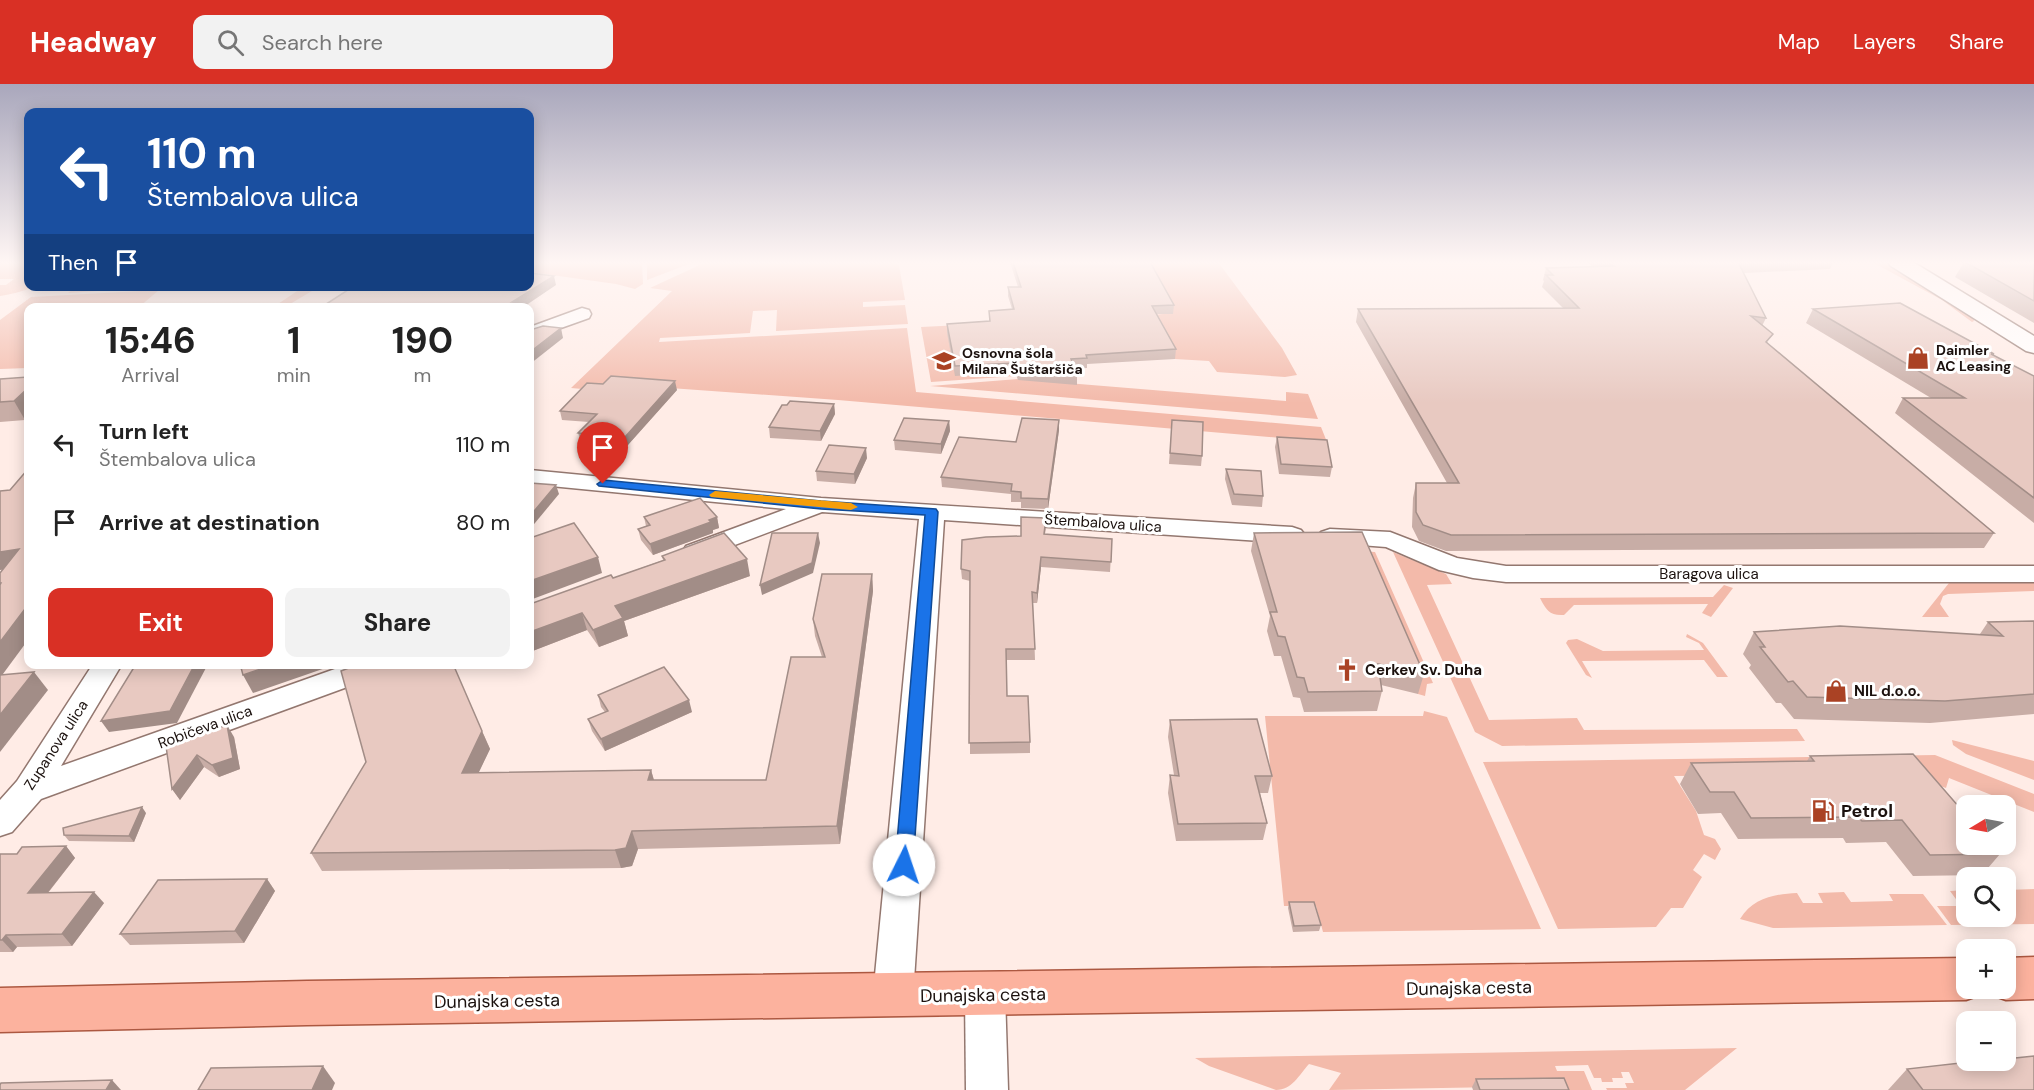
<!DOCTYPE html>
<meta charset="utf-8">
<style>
:root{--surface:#fff;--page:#f2f2f2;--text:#222;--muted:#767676;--accent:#d93025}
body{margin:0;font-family:"DM Sans",sans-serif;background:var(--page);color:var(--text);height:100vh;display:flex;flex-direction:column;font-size:22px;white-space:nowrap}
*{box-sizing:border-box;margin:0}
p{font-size:20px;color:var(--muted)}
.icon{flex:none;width:33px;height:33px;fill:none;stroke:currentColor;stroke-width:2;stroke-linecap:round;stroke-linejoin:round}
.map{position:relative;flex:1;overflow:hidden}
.panel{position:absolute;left:24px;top:219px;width:510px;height:366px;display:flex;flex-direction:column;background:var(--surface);border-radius:12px;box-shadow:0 3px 15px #0003}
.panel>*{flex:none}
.top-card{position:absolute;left:24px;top:24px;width:510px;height:183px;border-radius:12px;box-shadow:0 3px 15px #0003;background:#1a4fa0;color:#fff;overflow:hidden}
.needle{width:39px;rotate:260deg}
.buttons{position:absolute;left:1956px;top:711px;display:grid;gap:12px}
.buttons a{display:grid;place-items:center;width:60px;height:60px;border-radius:12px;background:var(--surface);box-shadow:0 3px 15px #0003;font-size:30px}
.pin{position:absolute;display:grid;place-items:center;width:51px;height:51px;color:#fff;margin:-62px -26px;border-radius:50% 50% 50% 0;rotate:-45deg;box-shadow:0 0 6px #0007}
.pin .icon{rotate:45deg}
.me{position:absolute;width:66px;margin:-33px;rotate:4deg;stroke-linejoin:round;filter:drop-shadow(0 0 4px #0008)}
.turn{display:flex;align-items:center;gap:21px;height:126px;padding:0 24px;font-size:27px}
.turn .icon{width:78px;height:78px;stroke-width:2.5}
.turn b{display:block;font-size:42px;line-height:51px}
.then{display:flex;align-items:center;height:57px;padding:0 24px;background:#0003;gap:12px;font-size:22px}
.eta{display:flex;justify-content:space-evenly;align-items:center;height:102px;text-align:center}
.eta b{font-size:36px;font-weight:700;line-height:42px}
.primary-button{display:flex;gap:12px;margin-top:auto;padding:12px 24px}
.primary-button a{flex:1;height:69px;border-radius:12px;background:var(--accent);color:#fff;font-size:24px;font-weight:700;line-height:69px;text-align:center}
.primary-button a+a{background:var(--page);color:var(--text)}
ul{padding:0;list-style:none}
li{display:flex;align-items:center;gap:18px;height:78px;padding:0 24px}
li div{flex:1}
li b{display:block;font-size:22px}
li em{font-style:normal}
header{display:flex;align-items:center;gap:36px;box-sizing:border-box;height:84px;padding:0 30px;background:var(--accent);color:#fff}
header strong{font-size:28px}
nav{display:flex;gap:33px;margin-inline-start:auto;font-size:21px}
.search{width:420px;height:54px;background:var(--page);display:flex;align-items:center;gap:15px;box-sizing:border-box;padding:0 21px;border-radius:12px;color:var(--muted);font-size:22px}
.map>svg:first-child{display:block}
.green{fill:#f3baaa}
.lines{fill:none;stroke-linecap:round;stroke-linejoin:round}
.minor-casing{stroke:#93776f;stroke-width:3}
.tertiary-casing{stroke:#93776f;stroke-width:3}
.primary-casing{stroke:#ac5841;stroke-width:3}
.minor{fill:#fff;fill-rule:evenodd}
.tertiary{fill:#fff;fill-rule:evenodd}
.primary{fill:#fcb29e;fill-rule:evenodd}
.wall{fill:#c8ada6}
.shaded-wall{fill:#a28d87}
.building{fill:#e8c9c1;stroke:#a28d87;stroke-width:1.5}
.route{fill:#1a73e8;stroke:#114b97;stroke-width:1.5}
.slow{fill:#f59e0b}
.labels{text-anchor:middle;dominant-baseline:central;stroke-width:6;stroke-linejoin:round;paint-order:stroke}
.far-poi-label{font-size:14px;font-weight:bold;fill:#1b110e;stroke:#fff;text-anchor:start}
.street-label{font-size:15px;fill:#1b110e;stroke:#fff}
.poi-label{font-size:15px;font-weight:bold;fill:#1b110e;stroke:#fff;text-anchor:start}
.near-poi-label{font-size:18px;font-weight:bold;fill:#1b110e;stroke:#fff;text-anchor:start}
.near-street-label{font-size:18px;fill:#1b110e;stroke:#fff}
</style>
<header>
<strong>Headway</strong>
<div class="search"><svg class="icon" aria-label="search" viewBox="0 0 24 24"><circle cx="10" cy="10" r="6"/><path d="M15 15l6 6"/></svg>Search here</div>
<nav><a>Map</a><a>Layers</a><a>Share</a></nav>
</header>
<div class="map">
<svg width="2034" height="1006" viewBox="0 0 2034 1006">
<rect width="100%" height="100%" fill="#ffece6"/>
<g class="green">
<path d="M25,178L28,179V202L32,203C26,207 7,211 0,212V201H6L14,195H0V179Z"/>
<polygon points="530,178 642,178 643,200 635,205 616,200 530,188"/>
<polygon points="647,178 694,178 647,196"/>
<polygon points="706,178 891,178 899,181 905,216 863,218 863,223 905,221 908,240 776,247 777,226 753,227 750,249 660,254 659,258 907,244 916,308 1321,343 1327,358 838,316 614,300 606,307 571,304 672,207 650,204"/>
<polygon points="1124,178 1218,178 1282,264 1297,291 1285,293 1217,288 1209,277 1175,275 1152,231 1173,229"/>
<polygon points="1872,178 1885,178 1973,233 1974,237 1972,238 1942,216"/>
<polygon points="76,203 76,202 156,203 68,209"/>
<polygon points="303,203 437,203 424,213 317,204 285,223 238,224 275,222"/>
<polygon points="159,206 139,223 28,224 28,284 0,285 0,236 31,213"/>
<polygon points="1002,239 1016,292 931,298 921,243"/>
<polygon points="1018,295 1286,317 1286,308 1308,310 1318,335 930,302"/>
<polygon points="1358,467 1375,468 1433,599 1427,600 1425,612 1418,610"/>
<polygon points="1393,468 1446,490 1452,500 1427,501 1489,636 1577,634 1584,646 1797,645 1805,657 1502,662 1475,648"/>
<polygon points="1949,499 2034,499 2034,507 1948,510 1943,512 1940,520 1949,533 1922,533"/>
<path d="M1724,501L1733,504L1711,533L1702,529L1708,520L1574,521L1564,531C1550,532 1546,526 1540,514L1713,513Z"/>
<polygon points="1687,550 1703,559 1728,593 1717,593 1704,576 1582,577 1592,594 1586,591 1566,559 1568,556 1577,555 1603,567 1704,566 1699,559 1686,553"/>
<polygon points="1424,627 1447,633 1541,845 1323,848 1316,822 1284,822 1265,632 1423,632"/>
<polygon points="1952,656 2034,677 2034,696 1966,670 1953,661"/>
<polygon points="1935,671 2034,710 2034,728 1949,694 1946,704 1907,690 1674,692 1696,727 1704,751 1715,755 1721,765 1715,776 1704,770 1693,786 1702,793 1683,824 1671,824 1656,843 1558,845 1483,678"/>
<polygon points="2034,805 2034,840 1951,841 1937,822 1961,822 1950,807 1966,806 1966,832 2006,832 2006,806"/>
<path d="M1844,808L1851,818L1893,817L1889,810H1923L1947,841L1773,844L1740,835C1753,814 1774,810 1797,809L1803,819H1823L1818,809Z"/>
<path d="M1737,964L1685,1006H1607L1606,1004H1627L1625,999H1634L1629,988H1621L1623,994H1612L1613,998H1602L1601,994H1594L1588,981L1555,982L1557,987H1584L1592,1006H1562L1560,1002L1329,1006L1341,989L1309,980C1299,991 1292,1006 1276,1006L1209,982L1195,974Z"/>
</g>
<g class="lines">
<g class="minor-casing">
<g id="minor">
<polygon points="582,224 589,226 591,230 589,234 530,255 530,243"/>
<polygon points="530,386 821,414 1292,443 1301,446 1305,451 1301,456 1292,459 944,436 913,912 907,925 893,930 879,925 873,912 919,435 822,428 695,476 686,474 682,468 686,462 786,425 530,400"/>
<polygon points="1330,445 1390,448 1457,474 1506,482 2034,482 2034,498 1506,498 1473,494 1439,486 1386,463 1321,458 1317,453 1321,448"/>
<polygon points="93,580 122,580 61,682 349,580 395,580 391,587 41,715 12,748 0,752 0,716 17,697"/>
<polygon points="985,892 999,897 1005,910 1008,1006 966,1006 965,910 971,897"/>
</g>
</g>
<g class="tertiary-casing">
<polygon id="tertiary" points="1888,178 1913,178 2034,252 2034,269 2026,267 1891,182"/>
</g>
<g class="primary-casing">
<g id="primary">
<polygon points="2034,873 2034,915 2006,916 1989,910 1987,904 2006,904 2006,874"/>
<polygon points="1966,874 1966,904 1985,904 1983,910 1966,916 307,941 0,948 0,904 307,897"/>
</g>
</g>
<use href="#minor" class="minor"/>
<use href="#tertiary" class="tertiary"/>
<use href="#primary" class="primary"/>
</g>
<g class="wall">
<polygon points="1010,178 1150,178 1174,221 1173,230 1157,230 1176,265 1175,275 1087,280 1087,284 1075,285 1077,291 1077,301 1018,296 1015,288 955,292 947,249 947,240 989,237 989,227 1012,225 1008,212 1008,203 1018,203"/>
<polygon points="1587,178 1833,178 1830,185 1744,189 1766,234 1762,242 1768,260 1994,449 1984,464 1446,467 1419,457 1412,443 1413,414 1416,399 1447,399 1356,238 1358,225 1563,224 1542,203 1544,197 1543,196 1546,184 1593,183"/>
<polygon points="1964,178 2034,178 2034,239 1955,193"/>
<polygon points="1813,225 1994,270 1993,271 2034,292 2034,439 1895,329 1903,314 1931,314 1806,239"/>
<polygon points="28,293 25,336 0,338 0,295"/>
<polygon points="677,306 627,362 581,357 578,349 589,338 562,336 560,327"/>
<polygon points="834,320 835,330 821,357 770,354 769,343 787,321"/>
<polygon points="1059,336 1059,346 1048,425 1021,424 1021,418 1011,418 1011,410 942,403 941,393"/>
<polygon points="1172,336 1202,372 1201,382 1169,380"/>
<polygon points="949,337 950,347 941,370 895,366 894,356"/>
<polygon points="1277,353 1332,383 1330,393 1279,390 1275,363"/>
<polygon points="867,374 855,400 817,397 816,387"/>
<polygon points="1226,385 1263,412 1262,423 1232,421 1225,395"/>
<polygon points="644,433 717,433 719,444 713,446 713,449 653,471 641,456 638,445 646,442"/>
<polygon points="1046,444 1045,450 1112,455 1110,488 1041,483 1037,519 1033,519 1035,576 1006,576 1007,612 1030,658 1030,669 970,670 970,497 962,495 961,485"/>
<polygon points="1254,449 1424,590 1418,610 1381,601 1382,607 1377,627 1304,628 1300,614 1293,613 1281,572 1274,572 1267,547 1270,532 1251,467"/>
<polygon points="662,472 750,492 624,537 628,552 599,563 587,546 530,568 530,520 613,494 663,476"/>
<polygon points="872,490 873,507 840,760 638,765 632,782 621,784 322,787 311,769 366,678 482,647 490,665 478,689 651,686 654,696 766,696 822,573 815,552 813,535"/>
<polygon points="2034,537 2034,630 1930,639 1794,635 1781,619 1776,619 1749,584 1751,581 1743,570 1754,548 1980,550 1988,538"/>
<polygon points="598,611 692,628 605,667 592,647 588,635 605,628 601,623"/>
<polygon points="1170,636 1272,692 1268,709 1260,709 1267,739 1263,756 1176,757 1168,709 1170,691 1174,691 1168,653"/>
<polygon points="234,653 240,685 219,693 204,683 180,716 172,705 166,662"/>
<polygon points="1810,672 2000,770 1982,791 1913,792 1886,758 1846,759 1843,754 1738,755 1721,729 1698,730 1680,700 1691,679 1807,677"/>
<polygon points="146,729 134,758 69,757 64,751"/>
<polygon points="66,762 75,774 48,809 104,819 72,862 17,863 13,868 0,868 0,770 17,770"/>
<polygon points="267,795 275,807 244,859 130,861 120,850"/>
<polygon points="1289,818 1321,841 1319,847 1293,848 1288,824"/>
<polygon points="1907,985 2034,1006 1888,1006"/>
<polygon points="1476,995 1569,1006 1473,1006 1472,1003"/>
</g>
<g class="shaded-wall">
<polygon points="554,192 556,201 522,224 508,224 512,218"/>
<polygon points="561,244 563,254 530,280 530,268"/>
<polygon points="675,297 677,306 627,362 625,353"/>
<polygon points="28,304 28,333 25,336 14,317"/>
<polygon points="834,320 835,330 821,357 820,347"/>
<polygon points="1059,336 1059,346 1048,425 1048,415"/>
<polygon points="949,337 950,347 941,370 941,360"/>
<polygon points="866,364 867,374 855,400 854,390"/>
<polygon points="556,401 559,410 530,445 530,432"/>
<polygon points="717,433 719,444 713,446 713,449 653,471 650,460"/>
<polygon points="818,449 820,459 813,489 762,511 760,501"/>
<polygon points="19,465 28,483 0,486 0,468"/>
<polygon points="598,473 602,489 530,516 530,497"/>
<polygon points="1041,473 1041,483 1037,519 1037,509"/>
<polygon points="747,475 750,492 624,537 628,552 599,563 593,546 615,522"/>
<polygon points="872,490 873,507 840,760 837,742"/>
<polygon points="28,521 28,556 0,594 0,558"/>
<polygon points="582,529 587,546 530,568 530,548"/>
<polygon points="195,580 208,580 177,639 109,648 101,637"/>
<polygon points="275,580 337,580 253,609 243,591"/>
<polygon points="34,588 48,606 0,668 0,631"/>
<polygon points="689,616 692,628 605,667 601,655"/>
<polygon points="227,641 234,653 240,685 219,693 212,681"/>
<polygon points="482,647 490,665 470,707 462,689"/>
<polygon points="197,671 204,683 180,716 172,705"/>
<polygon points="651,686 656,704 648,696"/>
<polygon points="142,723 146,729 134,758 129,752"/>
<polygon points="632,747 638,765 632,782 621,784 615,766"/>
<polygon points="66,762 75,774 38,821 28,809"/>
<polygon points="267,795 275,807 244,859 235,847"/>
<polygon points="94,808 104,819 72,862 62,850"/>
<polygon points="6,851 17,863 13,868 2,856"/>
<polygon points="323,982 335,999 332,1006 312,1006"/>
<polygon points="112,996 121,1006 106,1006"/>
</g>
<g class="building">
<polygon points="1013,178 1150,178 1174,221 1152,222 1176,265 1086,271 1087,274 1071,275 1077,291 1018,287 1015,279 955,282 947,240 990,237 989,227 1014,225 1008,203 1021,203"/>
<polygon points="1608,178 1738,178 1766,234 1751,232 1773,250 1766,258 1994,449 1451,451 1423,441 1416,428 1416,399 1459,399 1358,225 1579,224 1546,191 1553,191 1546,184 1614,182"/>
<polygon points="1965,178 2034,178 2034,217"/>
<polygon points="530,189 554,192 512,218 515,218 508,223 509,224 320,224 354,202 530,202"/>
<polygon points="1900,219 1994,270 1991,270 2034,292 2034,414 1903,314 1965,314 1813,225"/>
<polygon points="543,242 561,244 530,268 530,246"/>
<polygon points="611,292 675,297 625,353 578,349 597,330 560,327 587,299 603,300"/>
<polygon points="28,293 28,304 14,317 0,318 0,295"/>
<polygon points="790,317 834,320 820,347 769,343 782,321 787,321"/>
<polygon points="904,334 949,337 941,360 894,356"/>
<polygon points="1022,334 1059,336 1048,415 1021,414 1021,408 1011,407 1012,400 941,393 959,353 1016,358"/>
<polygon points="1172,336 1203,338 1202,372 1170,369"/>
<polygon points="1277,353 1327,356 1332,383 1281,380"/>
<polygon points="829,361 866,364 854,390 816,387"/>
<polygon points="28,385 28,521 0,558 0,501 1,499 0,499 0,489 19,465 0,468 0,407 10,406"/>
<polygon points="1226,385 1261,387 1263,412 1234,410"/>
<polygon points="530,399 556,401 530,432"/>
<polygon points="700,414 717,433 709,436 711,438 650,460 638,445 650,441 644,433"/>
<polygon points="1021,433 1046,434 1044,450 1112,455 1111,478 1041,473 1037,509 1032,508 1035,565 1006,565 1007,612 1028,612 1030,658 969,659 970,487 961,485 962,456 986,453 1021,452"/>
<polygon points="574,439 598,473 530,497 530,454"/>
<polygon points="1362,448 1424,590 1378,580 1382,607 1308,608 1304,594 1297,593 1285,553 1278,552 1270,528 1277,528 1254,449"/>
<polygon points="724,449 747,475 615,522 623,534 593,546 582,529 530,548 530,520 611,491 613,494 665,476 662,472"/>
<polygon points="772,449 818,449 812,479 760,501"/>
<polygon points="822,490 872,490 837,742 632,747 626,764 615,766 311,769 366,678 341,587 359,580 453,580 482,647 462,689 651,686 648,696 766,696 791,573 825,573 813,535"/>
<polygon points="2034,537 2034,610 1945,617 1807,613 1793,597 1788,598 1760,563 1765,563 1754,548 1840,542 2003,552 1988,538"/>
<polygon points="136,580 195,580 170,627 101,637"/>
<polygon points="240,580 275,580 243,591"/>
<polygon points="664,583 689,616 601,655 588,635 608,627 598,611"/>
<polygon points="34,588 0,631 0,591"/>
<polygon points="1257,635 1272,692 1255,692 1267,739 1178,740 1170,691 1179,692 1170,636"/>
<polygon points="227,641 233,674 212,681 197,671 172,705 166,662"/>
<polygon points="1913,670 1966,731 1966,760 1992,760 2000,770 1930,771 1902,736 1862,737 1858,733 1751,734 1734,708 1710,708 1691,679 1814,677 1810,672"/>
<polygon points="142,723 129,752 64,751 63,744"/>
<polygon points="66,762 28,809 94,808 62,850 6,851 2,856 0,856 0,770 17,770 22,763"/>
<polygon points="267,795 235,847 120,850 158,796"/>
<polygon points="1289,818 1314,818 1321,841 1294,842"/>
<polygon points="2034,972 2034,1006 1923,1006 1907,985 1987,976 2006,976 2006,975"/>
<polygon points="323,982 312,1006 198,1006 211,984"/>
<polygon points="1564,994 1569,1006 1480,1006 1476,995"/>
<polygon points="112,996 106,1006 0,1006 0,1001 1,999"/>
</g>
<linearGradient id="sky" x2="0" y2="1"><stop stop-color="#a9a7bc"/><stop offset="0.56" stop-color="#fff6f4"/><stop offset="1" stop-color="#fff6f4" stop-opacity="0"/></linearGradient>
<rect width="2034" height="319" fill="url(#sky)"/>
<polygon class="route" points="603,396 821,417 936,425 938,428 913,781 910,786 904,788 898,786 895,781 925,431 821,425 599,402 597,400"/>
<polygon class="slow" points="715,407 851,419 858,423 851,426 711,413 709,411"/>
<defs>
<g id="shop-bare" transform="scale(1.8)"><path d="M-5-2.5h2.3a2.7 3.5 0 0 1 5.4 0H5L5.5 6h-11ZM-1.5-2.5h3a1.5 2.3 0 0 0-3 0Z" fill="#aa4224" stroke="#fff" stroke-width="2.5" paint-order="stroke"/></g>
<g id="school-bare" transform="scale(1.8)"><path d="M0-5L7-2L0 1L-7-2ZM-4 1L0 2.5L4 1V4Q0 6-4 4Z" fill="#aa4224" stroke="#fff" stroke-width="2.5" paint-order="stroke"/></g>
<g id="church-bare" transform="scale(1.8)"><path d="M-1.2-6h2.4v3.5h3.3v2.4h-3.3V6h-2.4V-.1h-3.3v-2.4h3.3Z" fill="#aa4224" stroke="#fff" stroke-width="2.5" paint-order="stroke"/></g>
<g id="fuel-bare" transform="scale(1.8)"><path d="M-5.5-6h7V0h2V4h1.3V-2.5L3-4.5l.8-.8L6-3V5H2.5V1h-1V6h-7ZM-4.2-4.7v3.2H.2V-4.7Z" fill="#aa4224" stroke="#fff" stroke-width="2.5" paint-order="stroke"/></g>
</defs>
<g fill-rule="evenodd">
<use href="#shop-bare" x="1918" y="274"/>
<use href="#school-bare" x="944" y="277"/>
<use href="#church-bare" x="1347" y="586"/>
<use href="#shop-bare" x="1836" y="607"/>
<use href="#fuel-bare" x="1823" y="727"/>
</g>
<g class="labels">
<g class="far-poi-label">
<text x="1936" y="266">Daimler<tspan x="1936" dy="16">AC Leasing</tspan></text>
<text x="962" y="269">Osnovna šola<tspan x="962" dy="16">Milana Šuštaršiča</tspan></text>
</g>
<g class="street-label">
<text transform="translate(1103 439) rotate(4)">Štembalova ulica</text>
<text x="1709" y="490">Baragova ulica</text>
<text transform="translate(205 643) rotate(-20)">Robičeva ulica</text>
<text transform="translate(56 661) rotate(-57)">Zupanova ulica</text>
</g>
<g class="poi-label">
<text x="1365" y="586">Cerkev Sv. Duha</text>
<text x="1854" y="607">NIL d.o.o.</text>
</g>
<g class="near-poi-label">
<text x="1841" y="727">Petrol</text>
</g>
<g class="near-street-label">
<text transform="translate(1469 904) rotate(-1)">Dunajska cesta</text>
<text transform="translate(983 911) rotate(-1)">Dunajska cesta</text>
<text transform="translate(497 917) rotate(-1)">Dunajska cesta</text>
</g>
</g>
</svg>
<div class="buttons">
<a><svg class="needle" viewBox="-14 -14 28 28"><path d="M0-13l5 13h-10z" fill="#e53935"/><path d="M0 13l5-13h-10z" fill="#767676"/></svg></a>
<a><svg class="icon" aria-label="search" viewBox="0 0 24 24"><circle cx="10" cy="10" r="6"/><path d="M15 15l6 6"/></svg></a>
<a>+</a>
<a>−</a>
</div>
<div class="pin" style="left:603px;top:400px;background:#d93025"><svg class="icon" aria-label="arrive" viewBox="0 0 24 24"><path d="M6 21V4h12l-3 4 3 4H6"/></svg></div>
<svg class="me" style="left:904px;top:781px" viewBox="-20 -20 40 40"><circle r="19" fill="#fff"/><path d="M0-13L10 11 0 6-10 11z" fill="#1a73e8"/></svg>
<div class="top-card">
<div class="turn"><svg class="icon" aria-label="left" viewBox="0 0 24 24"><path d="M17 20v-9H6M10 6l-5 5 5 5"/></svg><div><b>110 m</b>Štembalova ulica</div></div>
<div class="then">Then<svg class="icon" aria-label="arrive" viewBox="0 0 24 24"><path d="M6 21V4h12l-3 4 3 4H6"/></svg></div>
</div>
<section class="panel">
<div class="eta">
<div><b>15:46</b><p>Arrival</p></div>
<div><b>1</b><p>min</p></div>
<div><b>190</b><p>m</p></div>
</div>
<ul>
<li><svg class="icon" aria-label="left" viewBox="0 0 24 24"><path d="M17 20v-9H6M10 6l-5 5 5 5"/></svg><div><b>Turn left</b><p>Štembalova ulica</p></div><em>110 m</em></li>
<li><svg class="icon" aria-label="arrive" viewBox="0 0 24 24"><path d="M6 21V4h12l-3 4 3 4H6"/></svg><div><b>Arrive at destination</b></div><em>80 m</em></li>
</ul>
<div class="primary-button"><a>Exit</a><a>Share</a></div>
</section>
</div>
